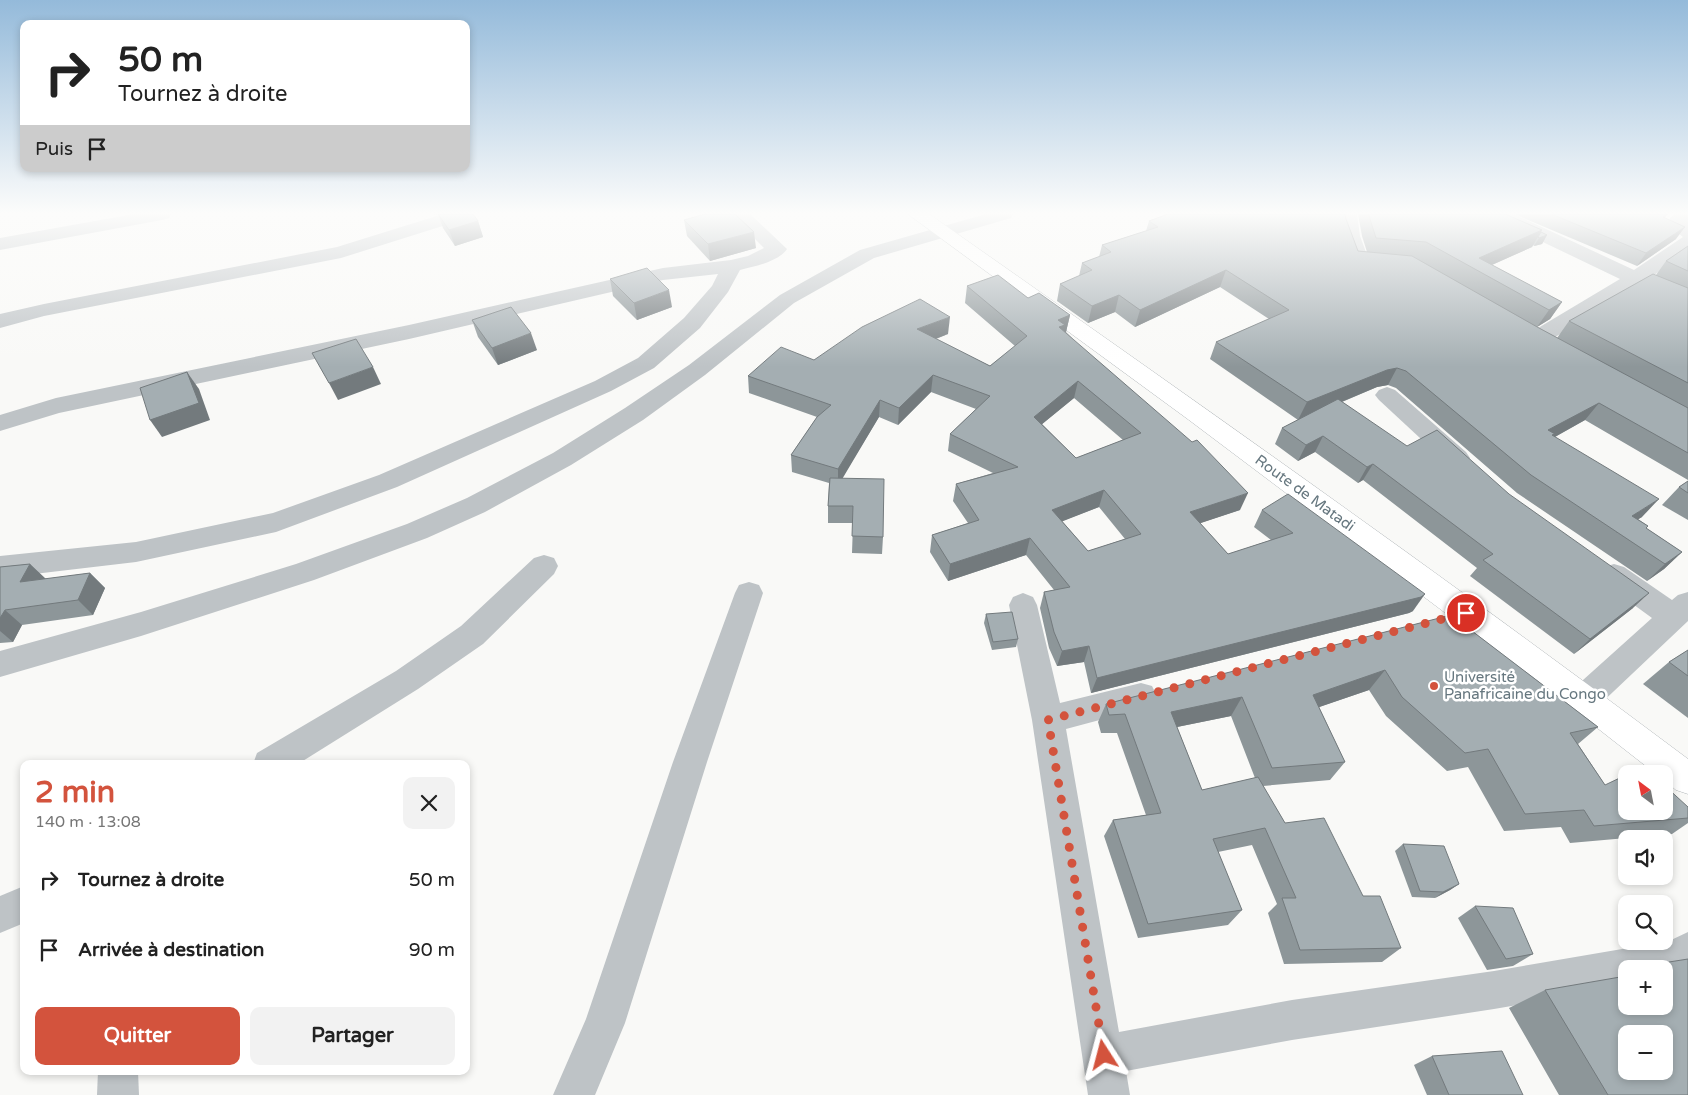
<!DOCTYPE html>
<html lang="fr">
<meta charset="utf-8">
<style>
:root{--surface:#fff;--page:#f2f2f2;--text:#222;--muted:#767676;--accent:#d3533d}
body{margin:0;font-family:"Varela Round",sans-serif;background:var(--page);color:var(--text);height:100vh;display:flex;flex-direction:column;font-size:19px;white-space:nowrap}
*{box-sizing:border-box;margin:0}
p{font-size:16px;color:var(--muted)}
.icon{flex:none;width:28px;height:28px;fill:none;stroke:currentColor;stroke-width:2;stroke-linecap:round;stroke-linejoin:round}
.map{position:relative;flex:1;overflow:hidden}
.drawer{position:absolute;left:20px;top:760px;width:450px;height:315px;display:flex;flex-direction:column;background:var(--surface);border-radius:10px;box-shadow:0 2px 8px #0003}
.drawer>*{flex:none}
.top-card{position:absolute;left:20px;top:20px;width:450px;height:152px;border-radius:10px;box-shadow:0 2px 8px #0003;background:#fff;color:var(--text);overflow:hidden}
.needle{width:32px;rotate:328deg}
.fabs{position:absolute;left:1618px;top:765px;display:grid;gap:10px}
.fabs a{display:grid;place-items:center;width:55px;height:55px;border-radius:10px;background:var(--surface);box-shadow:0 2px 8px #0003;font-size:25px}
.pin{position:absolute;display:grid;place-items:center;width:42px;height:42px;color:#fff;margin:-21px;border:2px solid #fff;border-radius:50%;box-shadow:0 1px 5px #0007}
.me{position:absolute;width:55px;margin:-28px;rotate:351deg;stroke-linejoin:round;filter:drop-shadow(0 0 4px #0008)}
.turn{display:flex;align-items:center;gap:18px;height:105px;padding:0 15px;font-size:22px}
.turn .icon{width:65px;height:65px;stroke-width:2.5}
.turn b{display:block;font-size:35px;line-height:42px}
.then{display:flex;align-items:center;height:48px;padding:0 15px;background:#0003;gap:10px;font-size:19px}
.round{display:grid;place-items:center;flex:none;width:52px;height:52px;border-radius:10px;background:var(--page)}
.summary{display:flex;align-items:center;justify-content:space-between;height:85px;padding:0 15px}
h1{font-size:30px;font-weight:700;line-height:38px;color:var(--accent)}
.cta{display:flex;gap:10px;margin-top:auto;padding:10px 15px}
.cta a{flex:1;height:58px;border-radius:10px;background:var(--accent);color:#fff;font-size:20px;font-weight:700;line-height:58px;text-align:center}
.cta a+a{background:var(--page);color:var(--text)}
ul{padding:0;list-style:none}
li{display:flex;align-items:center;gap:15px;height:70px;padding:0 15px}
li div{flex:1}
li b{display:block;font-size:19px}
li em{font-style:normal}
.map>svg:first-child{display:block}
.lines{fill:none;stroke-linecap:round;stroke-linejoin:round}
.trunk-casing{stroke:#b2b7ba;stroke-width:1}
.minor{fill:#bec3c6;fill-rule:evenodd}
.trunk{fill:#fff;fill-rule:evenodd}
.wall{fill:#8d9699;fill-rule:evenodd}
.shaded-wall{fill:#737a7d}
.building{fill:#a4aeb2;stroke:#737a7d;fill-rule:evenodd}
.route{stroke:#d3533d;stroke-width:9;stroke-dasharray:0 16.2}
.poi-dot{fill:#d3533d;stroke:#fff;stroke-width:2}
.labels{text-anchor:middle;dominant-baseline:central;stroke-width:5;stroke-linejoin:round;paint-order:stroke}
.street-label{font-size:15px;fill:#66777f;stroke:#fff}
.poi-label{font-size:15px;fill:#66777f;stroke:#fff;text-anchor:start}
</style>
<div class="map">
<svg width="1688" height="1095" viewBox="0 0 1688 1095">
<rect width="100%" height="100%" fill="#f9f9f7"/>
<g class="lines">
<g class="trunk-casing">
<path id="trunk" d="M908,214H929C1184,393 1439,572 1688,759V794L1676,790L1664,780V774H1656L1573,709L1189,420Z"/>
</g>
<g class="minor">
<polygon points="134,214 171,214 169,218 162,220 0,250 0,238"/>
<polygon points="443,214 470,214 468,218 341,258 44,316 0,328 0,314 44,304 337,247"/>
<path d="M730,214H750L787,249C778,262 755,266 740,270L728,292L700,328L654,368L611,391L397,487L276,532L136,562L0,578V556L136,542L273,513L379,475L595,381L638,358L684,318L712,286L718,274L663,280L409,339L59,413L0,431V415L56,398L409,325L663,268L731,260L748,256L764,248Z"/>
<polygon points="986,214 1013,214 1011,218 874,258 794,303 705,375 643,420 571,465 485,512 427,538 314,580 141,636 0,677 0,651 141,612 296,564 407,524 467,498 553,453 625,408 689,365 780,295 860,250"/>
<path d="M1339,214H1357L1360,236L1370,263L1367,267L1360,269L1353,267C1342,252 1340,232 1339,214Z"/>
<polygon points="1491,214 1514,214 1634,270 1683,237 1670,227 1670,218 1674,214 1688,214 1688,251 1650,278 1688,296 1688,310 1636,287 1544,344 1536,346 1528,344 1525,339 1528,334 1620,279 1493,218"/>
<polygon points="1387,387 1395,390 1466,452 1470,458 1466,464 1457,467 1448,464 1379,400 1375,395 1379,390"/>
<polygon points="544,555 554,558 558,566 554,574 483,644 418,689 298,764 253,764 257,753 396,671 461,626 534,558"/>
<polygon points="1614,564 1624,567 1672,600 1678,595 1688,592 1688,621 1595,709 1584,713 1573,709 1568,699 1573,689 1652,618 1604,583 1600,575 1604,567"/>
<polygon points="749,582 759,585 763,593 707,762 625,1023 595,1095 553,1095 586,1019 673,762 735,593 739,585"/>
<polygon points="1023,593 1033,597 1037,605 1060,703 1141,683 1152,686 1157,696 1152,706 1066,729 1119,1032 1292,1000 1494,971 1669,941 1688,932 1688,971 1664,979 1664,969 1626,969 1626,986 1494,1009 1292,1040 1126,1071 1130,1095 1088,1095 1032,720 1009,605 1013,597"/>
<polygon points="24,886 24,923 0,933 0,896"/>
<polygon points="98,1071 138,1071 139,1095 97,1095"/>
</g>
<use href="#trunk" class="trunk"/>
</g>
<g class="wall">
<polygon points="434,214 473,214 478,221 483,237 455,246 443,228 438,214 434,215"/>
<polygon points="1167,214 1345,214 1346,219 1358,251 1367,252 1362,236 1358,214 1505,214 1542,230 1541,232 1547,235 1542,244 1534,246 1533,245 1532,247 1492,265 1562,302 1550,319 1537,327 1557,338 1569,321 1656,275 1666,261 1688,246 1688,480 1585,420 1555,437 1642,517 1638,519 1648,526 1646,528 1682,552 1664,569 1647,581 1517,493 1396,388 1388,385 1377,387 1342,402 1633,608 1574,654 1470,576 1477,568 1363,480 1358,483 1315,452 1298,461 1275,444 1282,428 1298,420 1210,359 1216,342 1269,319 1220,287 1135,327 1115,312 1088,323 1057,301 1060,284 1079,276 1082,263 1099,257 1102,245 1146,231 1149,221"/>
<polygon points="1514,214 1667,214 1665,218 1676,239 1637,266"/>
<polygon points="684,220 756,248 710,261 687,236"/>
<polygon points="610,279 672,307 637,320 613,296"/>
<path d="M967,286L1028,298L1070,315L1066,332L1240,510L1200,523L1228,554L1271,540L1254,527L1262,510L1413,611L1409,613L1091,693L1084,662L1057,666L1049,648L1040,608L1044,592L1054,590L1026,555L948,581L930,552L932,535L968,523L953,501L956,484L993,473L948,451L950,434L976,409L931,392L898,425L879,417L842,478L883,537L882,554L852,553L853,523H828V506L829,483L792,472L791,455L817,417L749,393L748,376L814,360L948,334L936,339L990,366L1015,346L965,303ZM1074,398L1123,440L1076,458L1042,424ZM1099,507L1125,539L1088,551L1062,521Z"/>
<polygon points="472,320 537,350 498,365 478,337"/>
<polygon points="1688,481 1688,520 1662,505 1679,487"/>
<polygon points="30,564 45,579 90,573 105,588 93,615 22,625 13,642 0,643 0,567"/>
<polygon points="986,614 1018,639 1016,647 992,650 984,623"/>
<path d="M1451,615L1598,727L1578,744L1605,785L1688,807V823L1672,834L1570,843L1561,827L1504,831L1468,767L1447,771L1386,716L1369,690L1319,707L1345,762L1330,780L1263,786L1285,823L1363,896L1401,948L1382,962L1284,964L1268,913L1277,904L1252,845L1218,852L1242,910L1228,925L1138,938L1104,836L1113,820L1146,815L1117,733H1101L1098,722L1106,704ZM1231,716L1255,778L1202,790L1177,727Z"/>
<polygon points="1688,650 1688,718 1643,684 1669,662"/>
<polygon points="1403,844 1459,884 1450,890 1435,898 1412,897 1395,851"/>
<polygon points="1475,906 1533,954 1513,966 1487,970 1458,918"/>
<polygon points="1669,962 1688,1095 1559,1095 1509,1008 1545,990 1664,1006 1664,969 1655,969"/>
<polygon points="1432,1056 1523,1095 1427,1095 1414,1065"/>
</g>
<g class="shaded-wall">
<polygon points="478,221 483,237 455,246 449,230"/>
<polygon points="1685,227 1676,239 1637,266 1646,253"/>
<polygon points="1542,230 1532,247 1478,271 1479,258"/>
<polygon points="754,232 756,248 710,261 708,244"/>
<polygon points="1547,235 1542,244 1534,246 1539,238"/>
<polygon points="1226,270 1220,287 1135,327 1140,310"/>
<polygon points="669,290 672,307 637,320 634,303"/>
<polygon points="1119,295 1115,312 1088,323 1092,306"/>
<polygon points="1562,302 1550,319 1537,327 1549,310"/>
<polygon points="1070,315 1066,332 1063,334 1061,342 1058,320"/>
<polygon points="950,317 948,334 916,346 917,329"/>
<polygon points="531,333 537,350 498,365 492,348"/>
<polygon points="373,367 381,384 338,400 329,383"/>
<polygon points="1397,368 1388,385 1377,387 1298,420 1307,402 1387,370"/>
<polygon points="187,372 199,389 210,420 162,437 150,420"/>
<polygon points="933,375 931,392 898,425 899,408"/>
<polygon points="1078,381 1074,398 1030,434 1034,417"/>
<polygon points="880,400 879,417 838,486 838,469"/>
<polygon points="1599,403 1585,420 1551,439 1548,430"/>
<polygon points="1323,436 1315,452 1298,461 1306,445"/>
<polygon points="1373,464 1363,480 1358,483 1367,467"/>
<polygon points="1104,490 1099,507 1048,527 1052,510"/>
<polygon points="1248,493 1240,510 1183,529 1190,512"/>
<polygon points="1659,499 1642,517 1616,533 1632,516"/>
<polygon points="1030,538 1026,555 948,581 950,564"/>
<polygon points="1682,552 1664,569 1647,581 1665,564"/>
<polygon points="30,564 46,579 20,582"/>
<polygon points="90,573 105,588 93,615 78,600"/>
<polygon points="1649,593 1633,608 1574,654 1590,639"/>
<polygon points="1425,594 1413,611 1409,613 1091,693 1097,678"/>
<polygon points="5,610 22,625 13,642 0,631 0,618"/>
<polygon points="1089,646 1084,662 1057,666 1062,651"/>
<polygon points="1385,670 1369,690 1299,714 1313,695"/>
<polygon points="1242,697 1231,716 1162,730 1171,712"/>
<polygon points="1459,884 1450,890 1435,898 1443,892"/>
</g>
<g class="building">
<polygon points="438,214 473,214 478,221 449,230"/>
<polygon points="705,214 735,214 754,232 708,244 684,220"/>
<polygon points="1168,214 1345,214 1346,219 1358,251 1412,256 1539,328 1688,408 1688,453 1599,403 1548,430 1555,434 1552,435 1659,499 1632,516 1648,526 1646,528 1682,552 1665,564 1531,475 1406,371 1397,368 1387,370 1307,402 1216,342 1289,310 1226,270 1140,310 1119,295 1092,306 1060,284 1092,270 1082,263 1111,252 1102,245 1158,227 1149,221"/>
<polygon points="1369,214 1505,214 1542,230 1479,258 1562,302 1549,310 1426,242 1376,238 1370,219"/>
<polygon points="1551,214 1668,214 1663,217 1685,227 1646,253"/>
<polygon points="1541,232 1547,235 1539,238 1538,237"/>
<polygon points="1688,246 1688,271 1666,261"/>
<polygon points="647,268 669,290 634,303 610,279"/>
<polygon points="1653,274 1688,288 1688,383 1569,321"/>
<path d="M998,275L1028,298L1039,293L1070,315L1058,320L1065,325L1059,327L1192,442L1197,440L1248,493L1190,512L1228,554L1293,533L1262,510L1288,494L1425,594L1421,597L1097,678L1089,646L1062,651L1054,632L1044,592L1070,587L1030,538L950,564L932,535L979,520L956,484L1018,467L950,434L990,396L933,375L899,408L880,400L838,469L791,455L817,417L831,405L748,376L781,347L814,360L862,327L920,299L950,317L917,329L990,366L1027,336L967,286ZM1078,381L1141,433L1076,458L1034,417ZM1104,490L1141,534L1088,551L1052,510Z"/>
<polygon points="511,307 531,333 492,348 472,320"/>
<polygon points="356,339 373,367 329,383 312,353"/>
<polygon points="187,372 199,403 150,420 140,388"/>
<polygon points="1338,399 1407,446 1437,430 1509,494 1649,593 1590,639 1483,560 1493,554 1373,464 1367,467 1323,436 1306,445 1282,428"/>
<polygon points="830,478 884,479 883,537 852,536 853,506 828,506"/>
<polygon points="1688,481 1688,493 1679,487"/>
<polygon points="30,564 20,582 90,573 78,600 5,610 0,618 0,567"/>
<polygon points="1012,612 1018,639 993,642 986,614"/>
<polygon points="1451,615 1598,727 1570,733 1605,785 1626,775 1626,811 1664,811 1664,785 1688,807 1688,818 1594,826 1584,810 1525,814 1488,749 1465,753 1402,697 1385,670 1313,695 1345,762 1272,768 1242,697 1171,712 1202,790 1258,777 1285,823 1324,818 1363,896 1380,896 1401,948 1300,950 1282,898 1296,898 1265,828 1213,839 1242,910 1148,924 1113,820 1161,813 1125,714 1109,715 1106,704"/>
<polygon points="1688,650 1688,676 1669,662"/>
<polygon points="1644,766 1652,774 1629,774"/>
<polygon points="1403,844 1444,846 1459,884 1443,892 1420,891"/>
<polygon points="1475,906 1513,908 1533,954 1506,959"/>
<path d="M1688,959V1095H1608L1545,990L1626,976V1006H1664V969H1667L1669,962ZM1626,1034H1664V1071H1626Z"/>
<polygon points="1502,1051 1523,1095 1449,1095 1432,1056"/>
</g>
<linearGradient id="sky" x2="0" y2="1"><stop stop-color="#94bada"/><stop offset="0.58" stop-color="#fcfcfb"/><stop offset="1" stop-color="#fcfcfb" stop-opacity="0"/></linearGradient>
<rect width="1688" height="367" fill="url(#sky)"/>
<g class="lines">
<polyline class="route" points="1104,1055 1048,720 1466,613"/>
</g>
<circle class="poi-dot" cx="1434" cy="686" r="5"/>
<g class="labels">
<g class="street-label">
<text transform="translate(1305 493) rotate(36)">Route de Matadi</text>
</g>
<g class="poi-label">
<text x="1444" y="677">Université<tspan x="1444" dy="17">Panafricaine du Congo</tspan></text>
</g>
</g>
</svg>
<div class="fabs">
<a><svg class="needle" viewBox="-14 -14 28 28"><path d="M0-13l5 13h-10z" fill="#e53935"/><path d="M0 13l5-13h-10z" fill="#767676"/></svg></a>
<a><svg class="icon" aria-label="sound" viewBox="0 0 24 24"><path d="M4 9h4l5-4v14l-5-4H4zM17 9q2 3 0 6"/></svg></a>
<a><svg class="icon" aria-label="search" viewBox="0 0 24 24"><circle cx="10" cy="10" r="6"/><path d="M15 15l6 6"/></svg></a>
<a>+</a>
<a>−</a>
</div>
<div class="pin" style="left:1466px;top:613px;background:#d93025"><svg class="icon" aria-label="arrive" viewBox="0 0 24 24"><path d="M6 21V4h12l-3 4 3 4H6"/></svg></div>
<svg class="me" style="left:1104px;top:1055px" viewBox="-20 -20 40 40"><path d="M0-17L14 15 0 8-14 15z" fill="#d3533d" stroke="#fff" stroke-width="4"/></svg>
<div class="top-card">
<div class="turn"><svg class="icon" aria-label="right" viewBox="0 0 24 24"><path d="M7 20v-9h11M14 6l5 5-5 5"/></svg><div><b>50 m</b>Tournez à droite</div></div>
<div class="then">Puis<svg class="icon" aria-label="arrive" viewBox="0 0 24 24"><path d="M6 21V4h12l-3 4 3 4H6"/></svg></div>
</div>
<section class="drawer">
<div class="summary"><div><h1>2 min</h1><p>140 m · 13:08</p></div><a class="round"><svg class="icon" aria-label="close" viewBox="0 0 24 24"><path d="M6 6l12 12M18 6L6 18"/></svg></a></div>
<ul>
<li><svg class="icon" aria-label="right" viewBox="0 0 24 24"><path d="M7 20v-9h11M14 6l5 5-5 5"/></svg><div><b>Tournez à droite</b></div><em>50 m</em></li>
<li><svg class="icon" aria-label="arrive" viewBox="0 0 24 24"><path d="M6 21V4h12l-3 4 3 4H6"/></svg><div><b>Arrivée à destination</b></div><em>90 m</em></li>
</ul>
<div class="cta"><a>Quitter</a><a>Partager</a></div>
</section>
</div>
